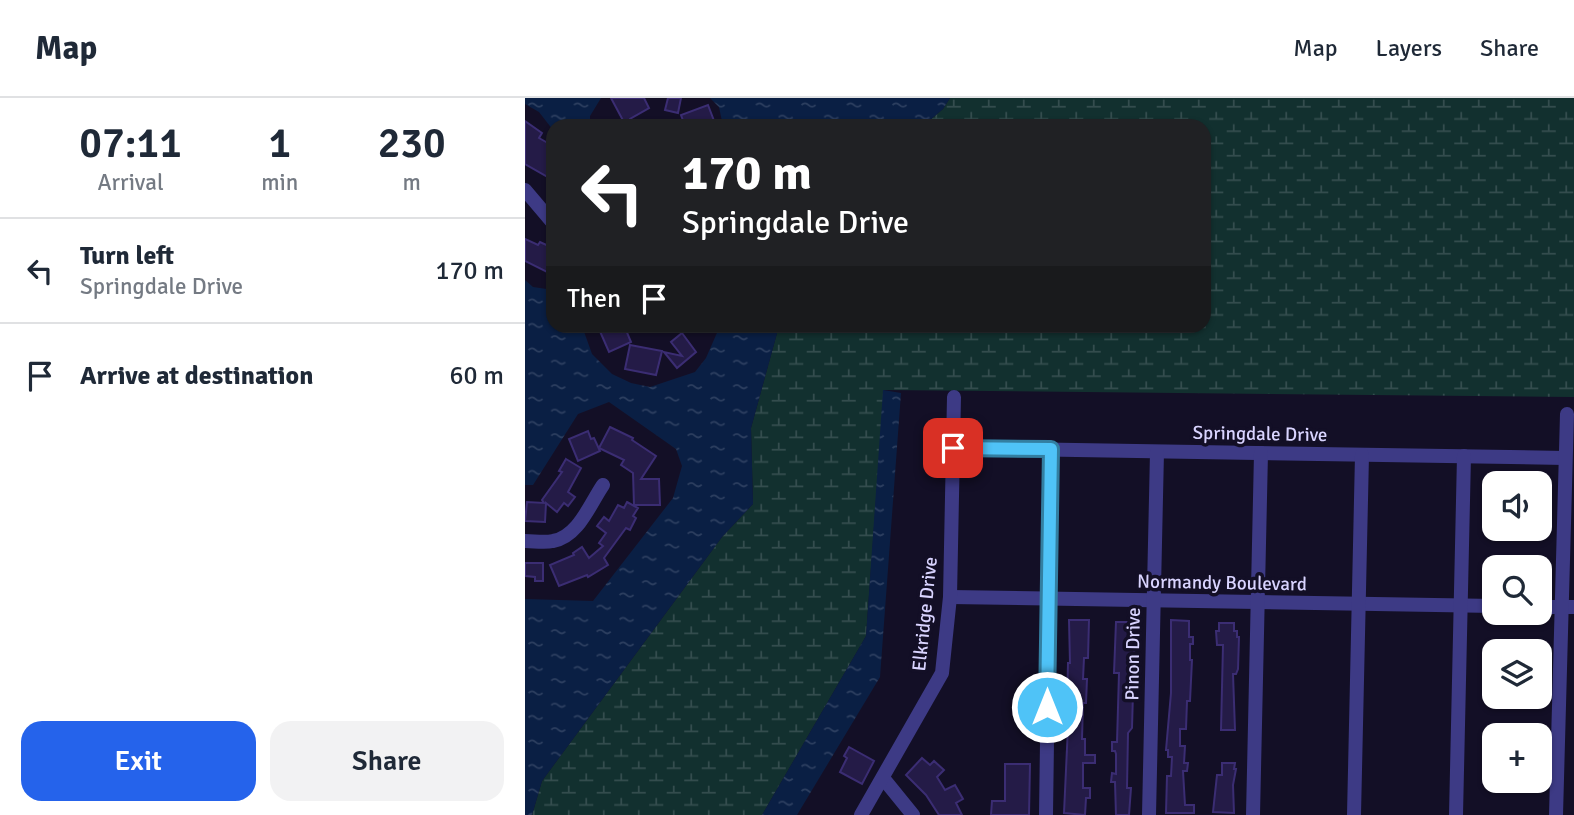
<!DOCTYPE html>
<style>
:root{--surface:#fff;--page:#f2f2f3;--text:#1f2937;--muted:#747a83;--line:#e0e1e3;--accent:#2563eb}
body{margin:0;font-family:Signika,sans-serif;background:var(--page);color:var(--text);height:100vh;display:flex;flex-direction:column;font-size:26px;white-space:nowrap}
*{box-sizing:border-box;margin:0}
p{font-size:23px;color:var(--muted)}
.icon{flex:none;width:38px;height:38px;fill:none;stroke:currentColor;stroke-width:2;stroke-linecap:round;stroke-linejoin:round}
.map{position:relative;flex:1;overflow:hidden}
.details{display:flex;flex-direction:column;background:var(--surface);width:525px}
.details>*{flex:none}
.banner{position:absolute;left:21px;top:21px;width:665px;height:214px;border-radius:21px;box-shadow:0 2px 5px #0004;background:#202124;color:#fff;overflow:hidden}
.fabs{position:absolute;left:957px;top:373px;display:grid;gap:14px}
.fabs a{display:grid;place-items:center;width:70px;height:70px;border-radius:14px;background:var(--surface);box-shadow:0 2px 5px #0004;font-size:35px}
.pin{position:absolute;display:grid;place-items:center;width:60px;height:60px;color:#fff;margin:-30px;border-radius:14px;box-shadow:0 4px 10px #0006}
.me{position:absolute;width:77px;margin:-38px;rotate:0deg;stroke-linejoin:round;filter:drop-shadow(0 0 5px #0008)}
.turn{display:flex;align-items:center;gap:24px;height:147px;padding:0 21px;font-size:32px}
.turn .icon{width:91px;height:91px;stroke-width:2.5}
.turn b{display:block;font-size:49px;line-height:60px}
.then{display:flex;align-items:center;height:66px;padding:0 21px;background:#0003;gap:14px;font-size:26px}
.eta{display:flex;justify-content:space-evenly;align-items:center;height:119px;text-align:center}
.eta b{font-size:42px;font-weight:600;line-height:49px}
.cta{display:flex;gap:14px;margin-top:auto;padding:14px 21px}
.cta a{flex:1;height:80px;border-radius:21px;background:var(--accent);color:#fff;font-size:28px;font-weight:600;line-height:80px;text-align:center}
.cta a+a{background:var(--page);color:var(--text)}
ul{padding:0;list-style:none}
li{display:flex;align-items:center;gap:21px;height:105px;padding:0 21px;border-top:2px solid var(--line)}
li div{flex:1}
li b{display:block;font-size:26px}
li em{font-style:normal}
header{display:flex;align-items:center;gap:42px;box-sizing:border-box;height:98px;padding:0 35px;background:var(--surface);border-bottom:2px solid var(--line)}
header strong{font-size:33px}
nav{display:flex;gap:38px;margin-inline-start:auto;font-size:24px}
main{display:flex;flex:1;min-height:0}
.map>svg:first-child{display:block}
.wetland{fill:url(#wetland-marsh)}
.water{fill:url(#water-ripples)}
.building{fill:#241b47;stroke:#3b2d73;stroke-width:2}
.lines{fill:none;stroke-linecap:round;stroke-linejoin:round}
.minor{stroke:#3d3a85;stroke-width:14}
.route-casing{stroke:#337fa1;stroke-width:18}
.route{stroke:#4fc3f7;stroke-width:12}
.labels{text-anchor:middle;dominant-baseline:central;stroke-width:7;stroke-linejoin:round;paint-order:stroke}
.street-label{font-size:19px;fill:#d9d4ff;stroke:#130f26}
</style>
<header>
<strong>Map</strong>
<nav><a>Map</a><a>Layers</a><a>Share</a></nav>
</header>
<main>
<section class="details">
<div class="eta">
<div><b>07:11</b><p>Arrival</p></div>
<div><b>1</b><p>min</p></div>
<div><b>230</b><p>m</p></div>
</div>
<ul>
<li><svg class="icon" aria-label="left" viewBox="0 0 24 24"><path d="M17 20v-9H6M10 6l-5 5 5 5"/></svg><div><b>Turn left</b><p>Springdale Drive</p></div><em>170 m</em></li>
<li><svg class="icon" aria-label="arrive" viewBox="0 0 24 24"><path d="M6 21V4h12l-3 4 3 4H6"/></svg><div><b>Arrive at destination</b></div><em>60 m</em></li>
</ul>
<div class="cta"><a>Exit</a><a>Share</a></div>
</section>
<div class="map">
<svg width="1049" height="717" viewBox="0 0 1049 717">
<defs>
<pattern id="wetland-marsh" width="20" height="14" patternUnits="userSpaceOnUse" patternTransform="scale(1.75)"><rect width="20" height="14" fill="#12302f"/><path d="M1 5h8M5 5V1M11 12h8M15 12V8" fill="none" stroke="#344d4e"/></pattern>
<pattern id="water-ripples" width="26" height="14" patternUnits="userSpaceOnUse" patternTransform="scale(1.75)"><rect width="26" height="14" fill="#0a1f44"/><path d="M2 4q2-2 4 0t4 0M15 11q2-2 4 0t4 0" fill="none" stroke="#2d3f60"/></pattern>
</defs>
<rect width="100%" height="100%" fill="#130f26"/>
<polygon class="wetland" points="425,0 1049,0 1049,299 359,292 341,538 237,717 7,717 17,683 197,439 228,406 226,330 254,228 679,228 679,28 398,28 418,11"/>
<g class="water">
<polygon points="0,0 76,0 65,18 65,28 28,28 28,32 14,14 0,6"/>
<polygon points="185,0 425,0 418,11 398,28 198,28 194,9"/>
<polygon points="0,182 8,189 28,192 28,228 57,228 67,256 87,276 106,285 125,289 170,274 181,260 195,228 254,228 226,330 228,406 197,439 17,683 7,717 0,717 0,501 68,503 148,400 157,368 151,351 84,304 53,316 8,387 0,387"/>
<polygon points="358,292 376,295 355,579 272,717 237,717 341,538"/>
</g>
<g class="building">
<polygon points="86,0 119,0 124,10 105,21 103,28 101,28"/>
<polygon points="143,0 156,0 153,15 140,12"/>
<polygon points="183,7 191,28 160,28 156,17"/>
<polygon points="0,23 17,35 14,40 28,48 28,82 0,66"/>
<polygon points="0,141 13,147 15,144 28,150 28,177 0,163"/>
<polygon points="83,228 94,228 97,234 101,232 106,244 84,254 74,231"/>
<polygon points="157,235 171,254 152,270 139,254 157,258 146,244"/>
<polygon points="105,247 137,253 131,277 100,271"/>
<polygon points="85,329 108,340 107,342 131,358 116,381 134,381 135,407 109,407 108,375 96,367 99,362 74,350"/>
<polygon points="63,333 66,341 69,340 75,353 53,363 44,341"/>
<polygon points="41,361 56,370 43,394 50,399 43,408 39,405 32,414 21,405 20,424 0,423 2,404 19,405 17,402 37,374 34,373"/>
<polygon points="102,404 113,410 108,418 111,420 105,432 101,430 79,460 83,467 63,479 62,477 34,488 25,467 49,457 48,455 57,449 64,460 78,448 74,445 81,435 72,428 79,419 84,423 93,407 99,410"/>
<polygon points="0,465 18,465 18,483 10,483 10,479 0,478"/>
<polygon points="544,522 564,522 563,560 559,560 558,581 562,581 561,605 558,605 557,641 560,641 560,657 570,657 570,665 558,665 558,690 565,690 565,700 561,700 560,717 539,715 544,607 542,607 543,565 545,565"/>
<polygon points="646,522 664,523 664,539 668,539 668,546 665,546 665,562 667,562 665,603 662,603 661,631 655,631 655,648 660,648 659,665 663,665 662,673 658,673 660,707 669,707 669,715 641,715 642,678 646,678 647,659 643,659 643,652 641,652 646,595"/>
<polygon points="591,524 610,524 607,630 603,635 602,690 606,690 604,717 591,717 590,684 586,684 587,675 591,676 591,656 590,653 587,653 587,644 592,644 594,575 589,575"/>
<polygon points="694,525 709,525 709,533 712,533 712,539 714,539 713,571 711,576 708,576 710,632 696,632 698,547 692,547 691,533 694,533"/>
<polygon points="324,649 349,663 337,686 315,674 322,660 319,658"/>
<polygon points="397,660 405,667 409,663 419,672 412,679 420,692 430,687 438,701 431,705 437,717 414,717 401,697 381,677"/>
<polygon points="697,665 710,665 709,671 711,671 708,687 709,715 688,714 692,677 697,677"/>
<polygon points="480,666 505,666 504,717 466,717 467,703 480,703"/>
</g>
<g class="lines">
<g class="minor">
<polyline points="0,92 28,125"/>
<polyline points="428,350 1040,360"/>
<path d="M0,443C9,443 19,445 28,443C53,439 65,406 78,387"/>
<polyline points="425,499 970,508"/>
<polyline points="1015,509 1049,509"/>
<polyline points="358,680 388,717"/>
<polyline points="336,717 417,575 425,499 429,299"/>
<polyline points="521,717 526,351"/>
<polyline points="624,717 632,354"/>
<polyline points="728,717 736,355"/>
<polyline points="829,717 837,357"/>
<polyline points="931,717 939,358"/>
<polyline points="1031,717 1042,316"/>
</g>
</g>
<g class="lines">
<g class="route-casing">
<polyline id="route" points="428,350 526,351 522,609"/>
</g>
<use href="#route" class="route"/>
</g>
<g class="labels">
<g class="street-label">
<text transform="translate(735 336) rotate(1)">Springdale Drive</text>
<text transform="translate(697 485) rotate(1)">Normandy Boulevard</text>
<text transform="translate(400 516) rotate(-84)">Elkridge Drive</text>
<text transform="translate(608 556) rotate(-89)">Pinon Drive</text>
</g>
</g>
</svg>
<div class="fabs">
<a><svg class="icon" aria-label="sound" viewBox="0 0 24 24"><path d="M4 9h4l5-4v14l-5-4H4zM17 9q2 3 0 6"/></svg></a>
<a><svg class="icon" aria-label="search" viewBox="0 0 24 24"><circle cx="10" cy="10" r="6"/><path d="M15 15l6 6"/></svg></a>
<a><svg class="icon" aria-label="layers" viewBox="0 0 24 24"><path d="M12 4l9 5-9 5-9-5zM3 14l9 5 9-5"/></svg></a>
<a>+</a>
</div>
<div class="pin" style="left:428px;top:350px;background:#d93025"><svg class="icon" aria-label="arrive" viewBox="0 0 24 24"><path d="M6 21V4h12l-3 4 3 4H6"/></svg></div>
<svg class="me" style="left:522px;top:609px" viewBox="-20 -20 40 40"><circle r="17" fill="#4fc3f7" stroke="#fff" stroke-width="3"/><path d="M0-11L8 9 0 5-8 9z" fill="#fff"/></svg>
<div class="banner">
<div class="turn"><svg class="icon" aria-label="left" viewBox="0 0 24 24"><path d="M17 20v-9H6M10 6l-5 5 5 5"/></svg><div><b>170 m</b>Springdale Drive</div></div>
<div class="then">Then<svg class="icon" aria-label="arrive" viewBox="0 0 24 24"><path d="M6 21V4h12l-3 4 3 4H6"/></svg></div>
</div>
</div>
</main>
